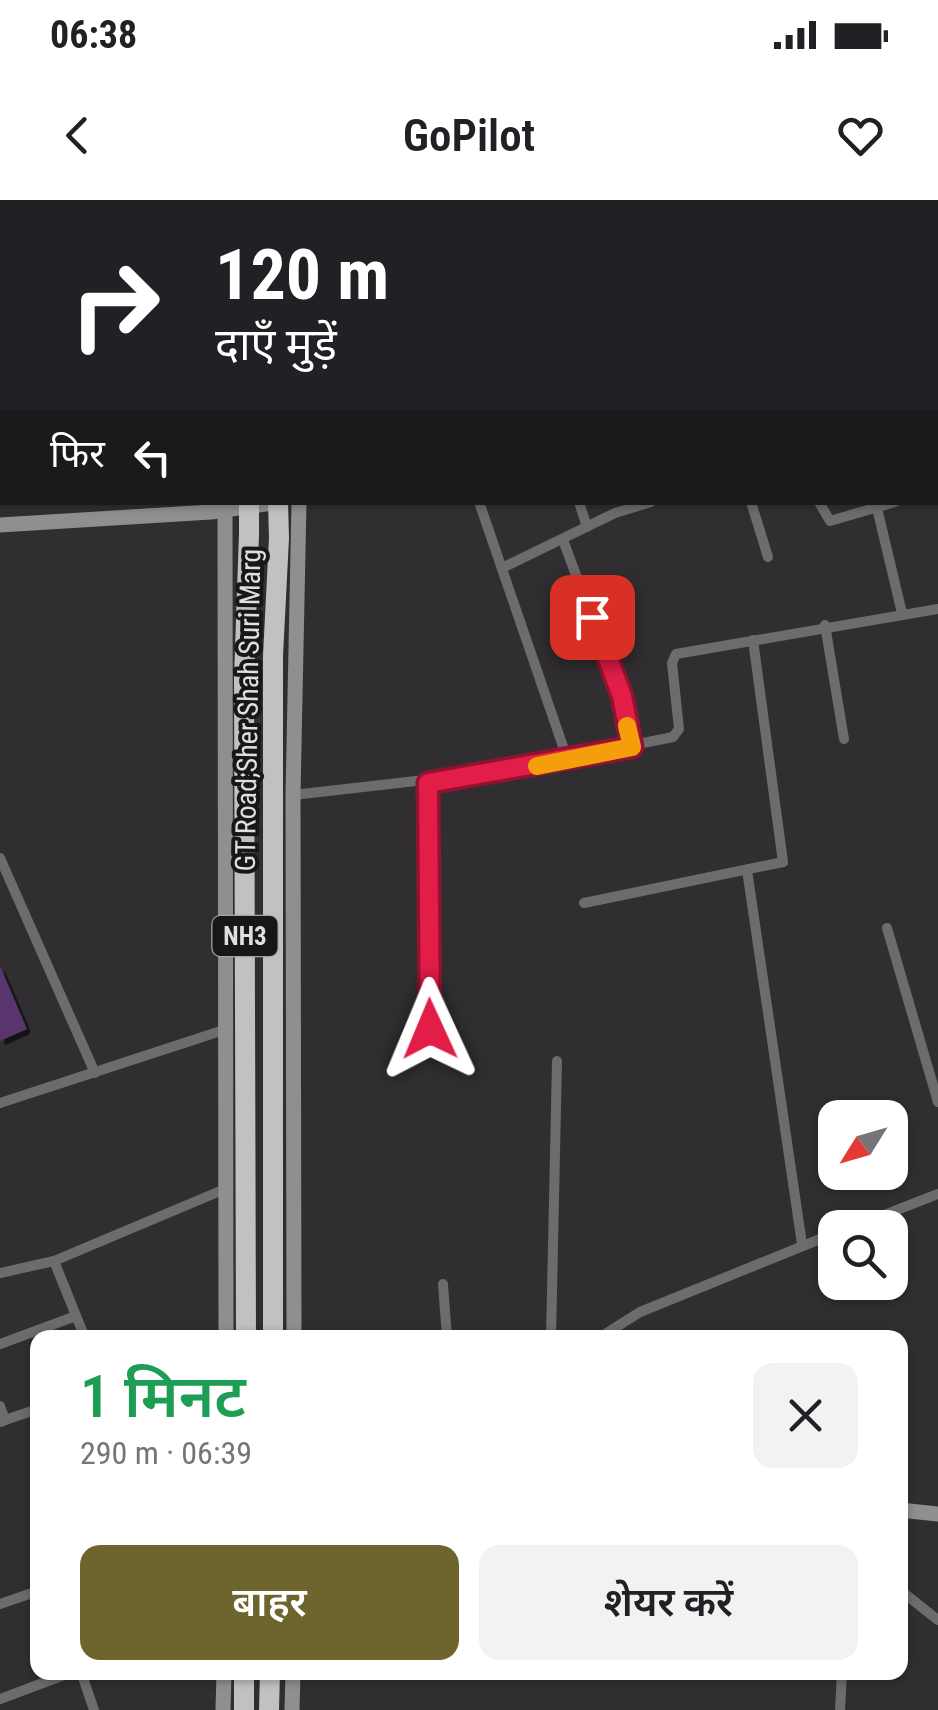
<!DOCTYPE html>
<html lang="hi">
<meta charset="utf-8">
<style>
:root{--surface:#fff;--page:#f2f2f2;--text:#202124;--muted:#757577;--accent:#6d652d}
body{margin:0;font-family:"Roboto Condensed","Noto Sans Devanagari",sans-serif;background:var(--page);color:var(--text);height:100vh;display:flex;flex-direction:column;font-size:38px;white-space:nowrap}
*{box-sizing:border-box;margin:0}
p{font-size:32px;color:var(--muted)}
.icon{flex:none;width:55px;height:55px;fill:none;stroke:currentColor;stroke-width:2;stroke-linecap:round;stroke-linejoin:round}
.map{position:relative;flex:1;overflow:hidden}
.drawer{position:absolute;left:30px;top:1130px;width:878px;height:350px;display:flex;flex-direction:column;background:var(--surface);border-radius:20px;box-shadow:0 2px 8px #0004}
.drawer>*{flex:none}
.top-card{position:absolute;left:0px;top:0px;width:940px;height:305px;box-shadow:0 2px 8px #0004;background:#202124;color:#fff;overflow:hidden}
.needle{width:65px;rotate:233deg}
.controls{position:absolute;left:818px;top:900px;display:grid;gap:20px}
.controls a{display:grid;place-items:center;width:90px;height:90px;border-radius:20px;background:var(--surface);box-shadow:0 2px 8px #0004;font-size:50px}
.pin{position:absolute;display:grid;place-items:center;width:85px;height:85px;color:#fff;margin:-42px;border-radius:20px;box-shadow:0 5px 15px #0006}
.me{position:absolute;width:110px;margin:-55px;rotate:359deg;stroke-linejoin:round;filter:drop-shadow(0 0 8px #0008)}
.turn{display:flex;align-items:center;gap:35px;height:210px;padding:0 50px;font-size:45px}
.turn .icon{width:130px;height:130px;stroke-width:2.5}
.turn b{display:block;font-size:70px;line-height:85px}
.then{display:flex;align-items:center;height:95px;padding:0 50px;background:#0003;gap:20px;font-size:38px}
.round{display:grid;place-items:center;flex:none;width:105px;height:105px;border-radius:20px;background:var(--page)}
.overview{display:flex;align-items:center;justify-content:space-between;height:170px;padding:0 50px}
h1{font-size:60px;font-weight:600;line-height:75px;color:#1e9e55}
.primary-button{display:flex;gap:20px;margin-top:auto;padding:20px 50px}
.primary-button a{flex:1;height:115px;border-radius:20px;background:var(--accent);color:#fff;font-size:40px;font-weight:600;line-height:115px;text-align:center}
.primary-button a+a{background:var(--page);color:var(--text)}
.status{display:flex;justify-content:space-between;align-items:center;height:70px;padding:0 50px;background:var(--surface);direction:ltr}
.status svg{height:28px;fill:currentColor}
header{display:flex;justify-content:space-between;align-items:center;height:130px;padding:0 50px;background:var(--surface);font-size:45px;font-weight:600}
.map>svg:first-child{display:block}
.built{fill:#3a363e}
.building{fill:#58366d;filter:url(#shadow)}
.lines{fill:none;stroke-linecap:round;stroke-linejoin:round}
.street{stroke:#6d6c6d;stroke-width:10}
.secondary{stroke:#8f8e90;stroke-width:15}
.highway{stroke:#c2c0c3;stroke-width:20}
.highway-bridge{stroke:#c2c0c3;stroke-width:20}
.route-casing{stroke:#92132f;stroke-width:25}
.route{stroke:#e11d48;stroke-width:18}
.slow{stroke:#f59e0b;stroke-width:18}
.labels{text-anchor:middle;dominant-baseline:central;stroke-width:8;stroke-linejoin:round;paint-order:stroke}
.shield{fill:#171718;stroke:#a4a3a4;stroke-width:2.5}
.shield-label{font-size:25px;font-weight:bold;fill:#e0dfe0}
.street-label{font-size:28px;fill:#e0dfe0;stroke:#171718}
</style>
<div class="status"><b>06:38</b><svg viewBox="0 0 49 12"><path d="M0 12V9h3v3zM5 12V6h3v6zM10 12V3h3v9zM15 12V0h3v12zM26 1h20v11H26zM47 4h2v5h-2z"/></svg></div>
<header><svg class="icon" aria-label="back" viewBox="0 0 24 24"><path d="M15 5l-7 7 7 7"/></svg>GoPilot<svg class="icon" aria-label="heart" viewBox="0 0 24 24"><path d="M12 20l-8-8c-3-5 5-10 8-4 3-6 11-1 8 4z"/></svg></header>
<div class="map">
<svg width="938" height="1510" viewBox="0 0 938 1510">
<defs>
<filter id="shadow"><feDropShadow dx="4.5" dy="4.5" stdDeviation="0" flood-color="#0009"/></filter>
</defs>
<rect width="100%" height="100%" fill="#302e31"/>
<polygon class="built" points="0,0 189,2 2,2 2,197"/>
<polygon class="building" points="0,766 27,829 0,841"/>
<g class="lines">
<g class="street">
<polyline points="929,0 930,2"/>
<polyline points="938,12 938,13"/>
<polyline points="938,84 938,86"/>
<polyline points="479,302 568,561"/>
<polyline points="579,302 587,327"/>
<polyline points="751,302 768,357"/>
<polyline points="819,302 830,321 895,302"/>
<polyline points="877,308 902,413"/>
<polyline points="563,340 621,496 632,547"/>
<polyline points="502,368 615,313 651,302"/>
<polyline points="825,425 844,539"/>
<polyline points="428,583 430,829"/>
<polyline points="293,595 504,571 673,537 679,529 672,463 676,454 938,409"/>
<polyline points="0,658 95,873"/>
<polyline points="747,670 802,1044"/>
<polyline points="584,703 783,662 753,440"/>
<polyline points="887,728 938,902"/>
<polyline points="0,903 224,830"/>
<polyline points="851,1028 938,994"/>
<polyline points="54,1061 85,1138"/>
<polyline points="0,1073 54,1061 225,989"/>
<polyline points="443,1084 447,1138"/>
<polyline points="551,1138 557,861"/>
<polyline points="599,1138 640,1112 835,1033"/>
<polyline points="0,1144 76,1116"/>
<polyline points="0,1206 5,1220 1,1222"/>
<polyline points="5,1220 38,1209"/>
<polyline points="900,1390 938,1420"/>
<polyline points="0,1404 38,1391"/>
<polyline points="81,1472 94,1510"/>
<polyline points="0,1499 72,1472"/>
<polyline points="840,1510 842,1472"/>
</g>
<g class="secondary">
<polyline points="225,0 225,2"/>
<polyline points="296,2 296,0"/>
<polyline points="225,302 226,1138"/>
<polyline points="0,325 211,312 279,302"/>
<polyline points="294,1138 293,595 299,302"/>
<polyline points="900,1310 938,1314"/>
<polyline points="223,1510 224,1472"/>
<polyline points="292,1510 293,1472"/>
</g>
<g class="highway">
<polyline points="250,0 250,2"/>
<polyline points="272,2 272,0"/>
<polyline points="246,1138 244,478 249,334"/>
<polyline points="273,1138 273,456 279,338"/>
<polyline points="244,1472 244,1510"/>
<polyline points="269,1510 270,1472"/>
</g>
<g class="highway-bridge">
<polyline points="249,302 249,334"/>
<polyline points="278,302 279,338"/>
</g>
</g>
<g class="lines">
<g class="route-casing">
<polyline id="route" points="430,829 428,583 632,547 622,496 592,417"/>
</g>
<use href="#route" class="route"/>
<polyline class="slow" points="537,566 632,547 627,526"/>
</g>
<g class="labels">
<rect class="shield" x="212.5" y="716" width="65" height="40" rx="8"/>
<g class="shield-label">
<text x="245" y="736">NH3</text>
</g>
<g class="street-label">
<text transform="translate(248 510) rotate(-89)">GT Road;Sher Shah Suri Marg</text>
</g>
</g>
</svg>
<div class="controls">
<a><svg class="needle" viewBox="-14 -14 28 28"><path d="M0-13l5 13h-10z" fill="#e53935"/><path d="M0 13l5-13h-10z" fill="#757577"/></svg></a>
<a><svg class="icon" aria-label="search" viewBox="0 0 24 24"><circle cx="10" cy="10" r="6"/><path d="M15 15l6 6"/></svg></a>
</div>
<div class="pin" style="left:592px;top:417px;background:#d93025"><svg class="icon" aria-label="arrive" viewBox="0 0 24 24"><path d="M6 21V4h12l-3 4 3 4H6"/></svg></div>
<svg class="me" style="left:430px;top:829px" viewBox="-20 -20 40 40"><path d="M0-17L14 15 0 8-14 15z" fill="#e11d48" stroke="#fff" stroke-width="4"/></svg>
<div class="top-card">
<div class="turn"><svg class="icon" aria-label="right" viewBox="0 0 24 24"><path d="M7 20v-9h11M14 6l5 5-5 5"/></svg><div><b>120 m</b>दाएँ मुड़ें</div></div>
<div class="then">फिर<svg class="icon" aria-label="left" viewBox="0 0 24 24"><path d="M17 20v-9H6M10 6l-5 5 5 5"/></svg></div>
</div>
<section class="drawer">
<div class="overview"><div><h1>1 मिनट</h1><p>290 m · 06:39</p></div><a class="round"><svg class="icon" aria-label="close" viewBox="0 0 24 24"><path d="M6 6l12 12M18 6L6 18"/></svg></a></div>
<div class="primary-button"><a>बाहर</a><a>शेयर करें</a></div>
</section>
</div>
